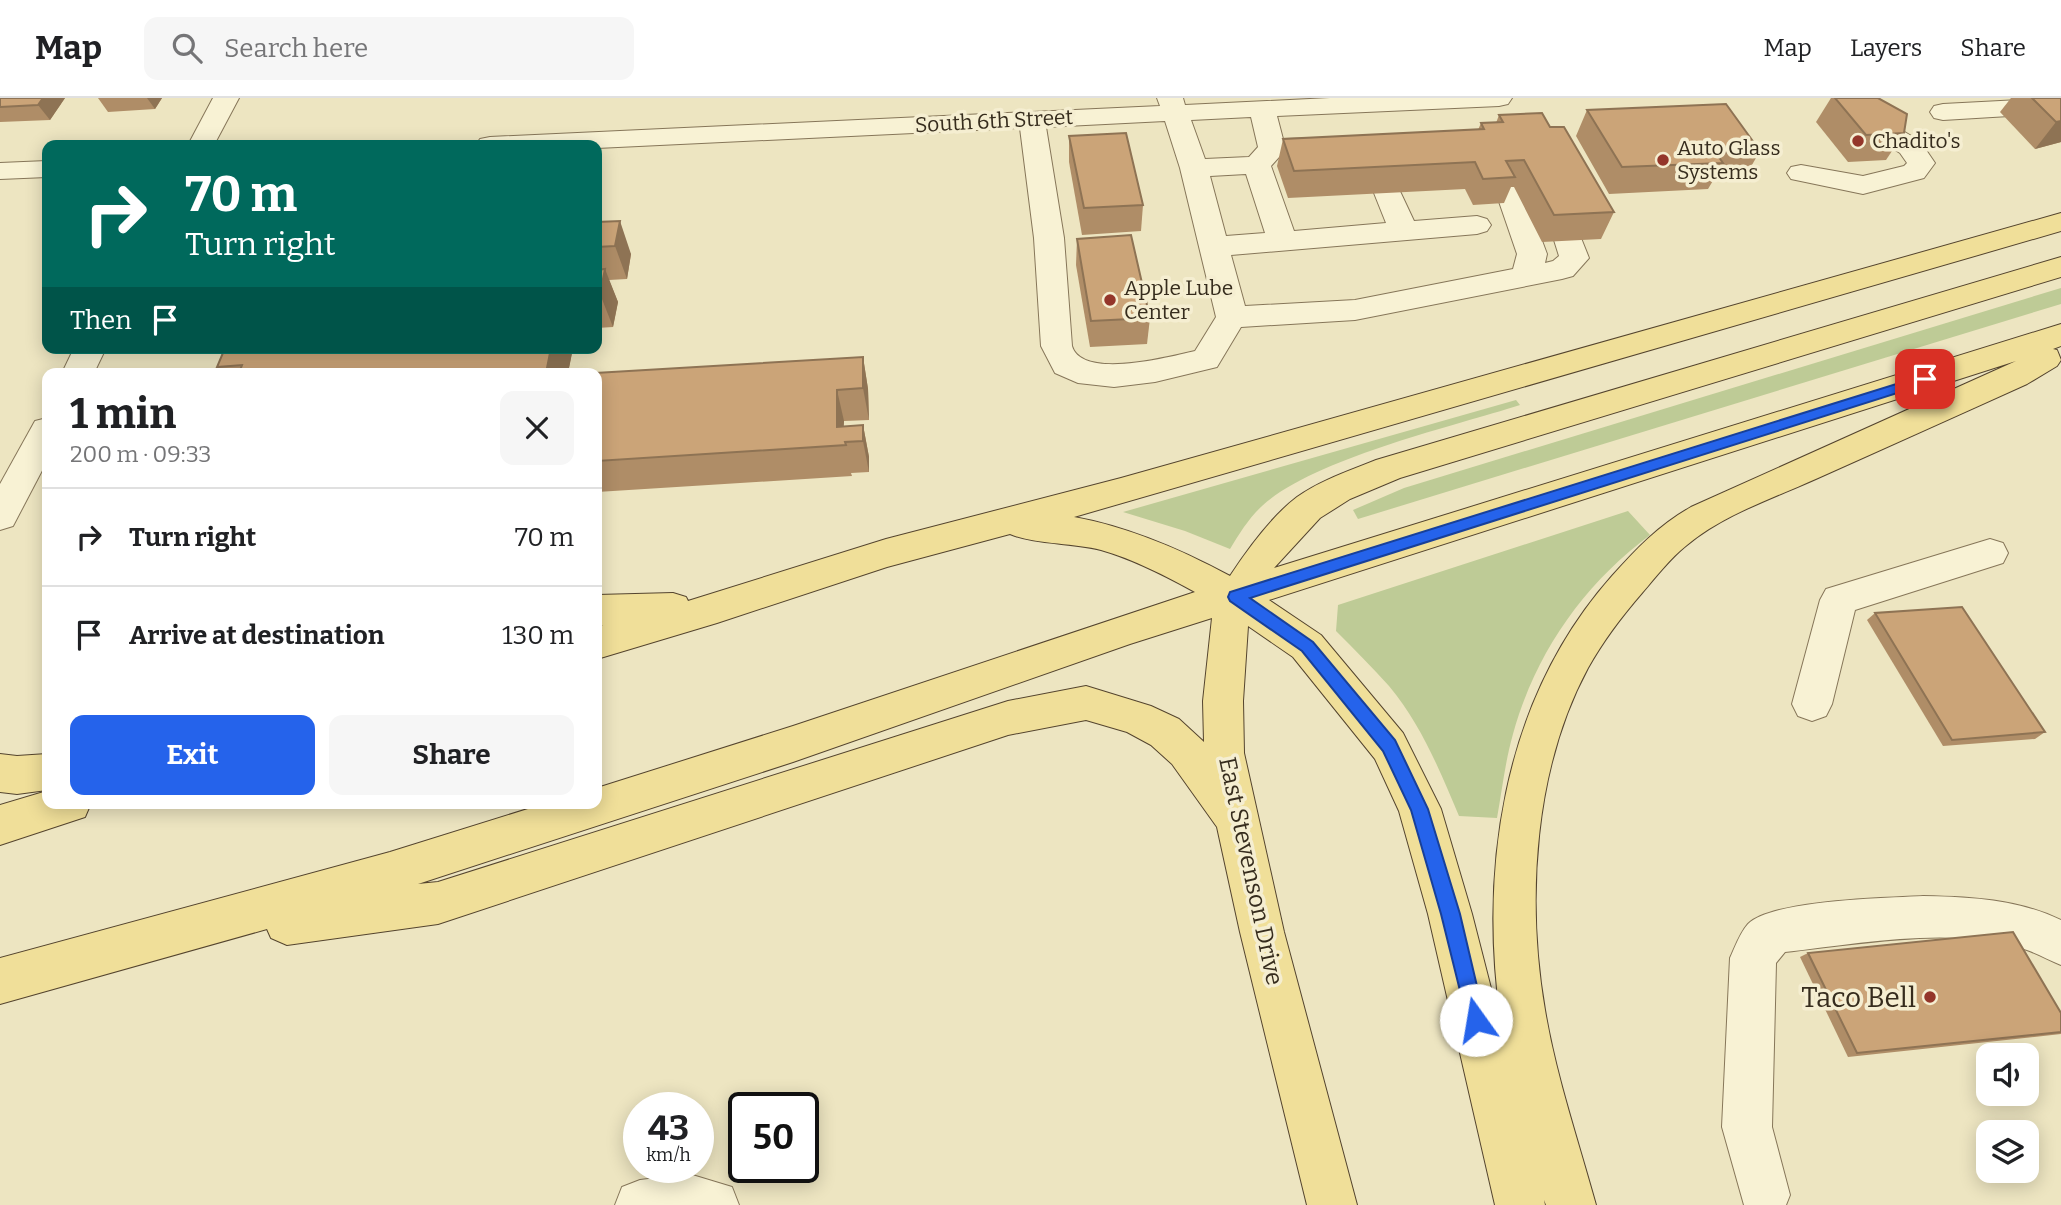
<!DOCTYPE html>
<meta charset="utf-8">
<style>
:root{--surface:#fff;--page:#f6f6f6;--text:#202124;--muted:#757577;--line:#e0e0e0;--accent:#2563eb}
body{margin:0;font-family:Bitter,serif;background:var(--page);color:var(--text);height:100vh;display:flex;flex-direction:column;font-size:26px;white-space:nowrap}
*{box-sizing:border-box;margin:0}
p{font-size:23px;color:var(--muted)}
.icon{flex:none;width:38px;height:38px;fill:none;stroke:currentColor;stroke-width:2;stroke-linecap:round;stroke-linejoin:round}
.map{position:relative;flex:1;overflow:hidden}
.drawer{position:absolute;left:42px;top:270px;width:560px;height:441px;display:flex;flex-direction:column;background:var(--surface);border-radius:14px;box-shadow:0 4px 18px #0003}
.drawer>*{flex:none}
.guide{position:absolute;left:42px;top:42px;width:560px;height:214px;border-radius:14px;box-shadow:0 4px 18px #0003;background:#00695c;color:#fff;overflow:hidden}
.tools{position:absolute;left:1976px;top:945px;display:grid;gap:14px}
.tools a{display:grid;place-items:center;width:63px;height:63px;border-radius:14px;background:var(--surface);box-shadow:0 4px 18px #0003;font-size:35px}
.speed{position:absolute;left:623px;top:994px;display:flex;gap:14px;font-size:35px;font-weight:700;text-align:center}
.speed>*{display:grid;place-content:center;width:91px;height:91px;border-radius:50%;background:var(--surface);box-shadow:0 4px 18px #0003;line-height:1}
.speed small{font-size:18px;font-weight:400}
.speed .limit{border:4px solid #111;border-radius:10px;background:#fff;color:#111}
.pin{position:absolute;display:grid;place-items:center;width:60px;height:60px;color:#fff;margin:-30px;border-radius:14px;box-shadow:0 4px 10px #0006}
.me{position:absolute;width:77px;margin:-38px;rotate:347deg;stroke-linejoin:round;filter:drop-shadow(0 0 5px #0008)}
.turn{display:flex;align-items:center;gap:24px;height:147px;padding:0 28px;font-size:32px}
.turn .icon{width:91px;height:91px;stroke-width:2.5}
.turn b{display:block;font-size:49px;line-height:60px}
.then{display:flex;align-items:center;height:66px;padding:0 28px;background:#0003;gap:14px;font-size:26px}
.round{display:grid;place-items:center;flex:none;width:74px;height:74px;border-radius:14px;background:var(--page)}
.summary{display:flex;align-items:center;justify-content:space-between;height:119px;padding:0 28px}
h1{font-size:42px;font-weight:700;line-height:52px}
.cta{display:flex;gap:14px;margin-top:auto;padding:14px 28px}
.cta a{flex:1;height:80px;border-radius:14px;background:var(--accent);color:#fff;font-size:28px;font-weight:700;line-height:80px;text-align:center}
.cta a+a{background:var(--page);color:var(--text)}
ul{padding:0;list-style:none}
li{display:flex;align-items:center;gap:21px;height:98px;padding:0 28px;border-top:2px solid var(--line)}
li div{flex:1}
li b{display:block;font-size:26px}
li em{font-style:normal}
header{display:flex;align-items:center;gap:42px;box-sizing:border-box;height:98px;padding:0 35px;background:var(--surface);border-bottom:2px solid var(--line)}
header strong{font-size:33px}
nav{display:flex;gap:38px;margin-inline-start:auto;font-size:24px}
.search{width:490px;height:63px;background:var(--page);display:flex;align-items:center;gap:18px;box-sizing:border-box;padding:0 24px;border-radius:14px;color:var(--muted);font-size:26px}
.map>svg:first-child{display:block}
.green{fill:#becb96}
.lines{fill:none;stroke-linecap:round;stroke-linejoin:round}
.minor-casing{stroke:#867659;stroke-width:2}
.major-casing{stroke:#54442e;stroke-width:2}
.minor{fill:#f8f2d4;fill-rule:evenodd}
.major{fill:#f0df99;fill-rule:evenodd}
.wall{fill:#af8d67}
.shaded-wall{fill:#8e7354}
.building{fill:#cba478;stroke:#8e7354;stroke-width:2}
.route{fill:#2563eb;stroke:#184099;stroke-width:2}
.poi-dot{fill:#94362a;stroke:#f5eed1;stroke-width:2.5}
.labels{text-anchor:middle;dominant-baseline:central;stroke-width:7;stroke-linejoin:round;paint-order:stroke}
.far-street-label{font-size:21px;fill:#362c1d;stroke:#f5eed1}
.far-poi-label{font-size:21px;fill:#362c1d;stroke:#f5eed1;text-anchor:start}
.street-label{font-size:24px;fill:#362c1d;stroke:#f5eed1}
.near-poi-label{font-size:28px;fill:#362c1d;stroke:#f5eed1;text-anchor:end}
</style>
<header>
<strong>Map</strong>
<div class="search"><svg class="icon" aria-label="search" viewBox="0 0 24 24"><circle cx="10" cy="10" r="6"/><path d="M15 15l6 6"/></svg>Search here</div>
<nav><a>Map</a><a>Layers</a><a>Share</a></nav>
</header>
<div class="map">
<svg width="2061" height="1107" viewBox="0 0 2061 1107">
<rect width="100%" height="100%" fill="#ede5c1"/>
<g class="green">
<polygon points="2061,190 2061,206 1358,421 1353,412 1404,390"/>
<path d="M1516,302L1520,307C1451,329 1313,361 1262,408C1249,420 1239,436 1230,451L1185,433L1123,414Z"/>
<path d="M1628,413L1650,437C1583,487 1535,556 1513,636C1505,664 1502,693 1497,720L1459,718C1440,673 1421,626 1389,588C1372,569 1354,551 1336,533L1338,507Z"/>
</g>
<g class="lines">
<g class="minor-casing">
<g id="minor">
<polygon points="213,0 239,0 214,47 188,47"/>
<path d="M1157,0H1183L1185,7L1330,0H1512L1508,6L1499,8L1277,18L1283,41L1332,40L1342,42L1346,48L1342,54L1280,58L1271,68L1294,133L1386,125L1374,95L1378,89L1388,86L1398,89L1414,123L1477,118L1487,121L1491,127L1487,133L1477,136L1231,157L1245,208L1355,202L1513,171L1517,156L1494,89L1498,83L1508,80L1518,83L1522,89L1547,156L1545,165L1553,163L1559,158L1554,142L1559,135L1569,133L1579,135L1589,160L1573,178L1562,181L1355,222L1241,229L1217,269L1155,284L1114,289L1078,285L1055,275L1041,248L1034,140L1020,30L597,50V47H476L480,41L490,39L1160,8ZM1251,19L1258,49L1249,59L1205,61L1191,22ZM1165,23L1180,70L1216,219L1195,253C1169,259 1082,282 1072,248L1064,140L1046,29ZM1246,76L1265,135L1226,138L1210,78Z"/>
<polygon points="1835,0 1862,0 1879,19 1920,43 1935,65 1924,80 1863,96 1791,81 1787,75 1791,69 1801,67 1863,78 1904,68 1907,65 1900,55 1861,31"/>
<polygon points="2061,0 2061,15 1943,22 1934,20 1930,14 1934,8 1943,6"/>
<polygon points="47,63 47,79 0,81 0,65"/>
<polygon points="74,250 106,250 94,275 62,275"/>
<polygon points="47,320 47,363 13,428 0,432 0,386 35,323"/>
<polygon points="1990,441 2003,445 2008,455 2003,465 1855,512 1832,606 1826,618 1812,623 1798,618 1792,606 1820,502 1826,491"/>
<path d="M1923,798C1971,799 2017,801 2061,822V867C2049,862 2038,856 2027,852C1955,827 1859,846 1785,854L1776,865L1772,1029L1790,1097L1786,1107H1744L1722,1029L1730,860C1735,849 1740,835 1748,826C1772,802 1886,800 1923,798Z"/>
<polygon points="689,1076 732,1089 739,1107 615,1107 622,1089 640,1082"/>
</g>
</g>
<g class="major-casing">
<g id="major">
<path d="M2061,115V133L1074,419C1129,429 1180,451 1230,478C1247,452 1272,418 1297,399C1321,382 1349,373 1376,362L2061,159V179L1400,380L1350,401L1320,420L1274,470L2061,226V248L2053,251L2057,252L2061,262L2057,268L2027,286C1958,317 1888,349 1818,380C1774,400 1724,416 1687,447C1670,460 1656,479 1642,495C1622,518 1603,543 1588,570C1534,670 1526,801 1545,912C1556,978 1578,1042 1596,1107H1546L1544,1102L1545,1107H1495L1428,816L1399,713L1375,661L1293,559L1248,528L1243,603L1244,655L1284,834L1357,1107H1307L1240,834L1217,729L1172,666L1151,647L1127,634L1086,622L1008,637L438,826L287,847L271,840L267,831L0,906V860L390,754L547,705H597V690L793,628L1195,494C1166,478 1133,461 1101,452C1074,445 1032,446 1010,436L887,469L717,525L597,561V529L603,527H597V497L673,495L686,499L688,503L886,441L1121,380ZM2016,263L1691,409C1659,427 1636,451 1612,478C1501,603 1477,777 1503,937L1472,816L1441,711L1403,635L1321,537L1269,502ZM1212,520L1203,603L1204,644L1179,621L1151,608L1086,588L1008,603L438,784L418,786L793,664L1130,546Z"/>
<polygon points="0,656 17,658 47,656 47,692 17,696 0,694"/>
<polygon points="47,693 47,705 91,705 85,719 0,747 0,707"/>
</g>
</g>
<use href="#minor" class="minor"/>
<use href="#major" class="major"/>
</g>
<g class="wall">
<polygon points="0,0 65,0 50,22 0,24"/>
<polygon points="98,0 162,0 155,11 108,14"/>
<polygon points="1831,0 1878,0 1904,35 1886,62 1848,64 1816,24"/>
<polygon points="2011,0 2061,0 2061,44 2035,51 2000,14"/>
<polygon points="1587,12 1760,53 1745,79 1714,81 1708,91 1609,96 1576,38"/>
<polygon points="1499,17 1550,29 1614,114 1601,141 1542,144 1514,89 1511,89 1504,105 1473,107 1465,91 1288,100 1277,68 1283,41 1478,32 1481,25 1496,25"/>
<polygon points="1069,38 1143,107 1141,133 1082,137 1069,64"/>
<polygon points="597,124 631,156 627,181 609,182 618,204 613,229 597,230"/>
<polygon points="1077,141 1150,220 1147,246 1090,249 1076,167"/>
<polygon points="225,250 573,250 568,275 222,275 217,269"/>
<polygon points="863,259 868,291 869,322 844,323 843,329 863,327 869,359 869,374 851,375 852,378 597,394 597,275"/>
<polygon points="1875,515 2045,634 2035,641 1943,648 1867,522"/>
<polygon points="1808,855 2061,915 2061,936 1848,959 1800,859"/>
</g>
<g class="shaded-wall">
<polygon points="43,0 65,0 50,22 38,7"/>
<polygon points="147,0 162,0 155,11"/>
<polygon points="2061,23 2061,44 2035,51 2056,24"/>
<polygon points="620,123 631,156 627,181 615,148"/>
<polygon points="605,171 618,204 613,229 600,196"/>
<polygon points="551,250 573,250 568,275 546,275"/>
<polygon points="863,259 868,291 869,322 863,290"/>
<polygon points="837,292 844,323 843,347 837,329"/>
<polygon points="863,327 869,359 869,374 863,343"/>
</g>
<g class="building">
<polygon points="0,0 43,0 38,7 0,9"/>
<polygon points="1835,0 1878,0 1907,16 1904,35 1866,37"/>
<polygon points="2032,0 2061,0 2061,23 2056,24"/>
<polygon points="1726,6 1760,53 1716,55 1723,65 1622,69 1587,12"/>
<polygon points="1542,15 1550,29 1564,29 1614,114 1554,117 1524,62 1506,63 1515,79 1483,81 1475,64 1294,73 1283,41 1484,31 1481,25 1503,24 1499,17"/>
<polygon points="1126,35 1143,107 1084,110 1069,38"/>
<polygon points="620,123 615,148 597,149 597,124"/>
<polygon points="1131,137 1150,220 1091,223 1077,141"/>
<polygon points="605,171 600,196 597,196 597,172"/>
<polygon points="225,250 551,250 546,275 239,275 242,267 217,269"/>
<polygon points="863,259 863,290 837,292 837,329 863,327 863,343 845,344 846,347 597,363 597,275 595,275"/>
<polygon points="1962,509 2045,634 1952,642 1875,515"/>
<polygon points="2013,834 2061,915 2061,934 1857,955 1808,855"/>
</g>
<polygon class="route" points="1925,277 1931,281 1929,285 1250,500 1313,544 1395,642 1428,711 1460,816 1485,922 1482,929 1476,932 1469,929 1441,816 1411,712 1383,653 1302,553 1230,503 1228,499 1230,494"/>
<g class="poi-dot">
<circle cx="1858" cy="43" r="7"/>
<circle cx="1663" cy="62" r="7"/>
<circle cx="1110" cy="202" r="7"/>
<circle cx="1930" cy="899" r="7"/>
</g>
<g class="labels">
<g class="far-street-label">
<text transform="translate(994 23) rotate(-3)">South 6th Street</text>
</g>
<g class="far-poi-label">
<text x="1872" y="43">Chadito's</text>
<text x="1677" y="50">Auto Glass<tspan x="1677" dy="24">Systems</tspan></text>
<text x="1124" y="190">Apple Lube<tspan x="1124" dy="24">Center</tspan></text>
</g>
<g class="street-label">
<text transform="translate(1251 773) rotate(78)">East Stevenson Drive</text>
</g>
<g class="near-poi-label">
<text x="1916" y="899">Taco Bell</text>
</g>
</g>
</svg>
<div class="tools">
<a><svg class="icon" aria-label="sound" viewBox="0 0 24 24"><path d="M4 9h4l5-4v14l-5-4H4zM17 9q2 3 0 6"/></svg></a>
<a><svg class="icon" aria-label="layers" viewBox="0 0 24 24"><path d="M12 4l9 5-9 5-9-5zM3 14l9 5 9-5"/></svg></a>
</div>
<div class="speed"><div>43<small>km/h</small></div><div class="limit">50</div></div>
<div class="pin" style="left:1925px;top:281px;background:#d93025"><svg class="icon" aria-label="arrive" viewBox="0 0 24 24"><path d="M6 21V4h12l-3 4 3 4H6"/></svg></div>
<svg class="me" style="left:1476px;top:922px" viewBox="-20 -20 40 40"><circle r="19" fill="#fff"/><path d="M0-13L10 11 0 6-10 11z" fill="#2563eb"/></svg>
<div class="guide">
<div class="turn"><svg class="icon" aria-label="right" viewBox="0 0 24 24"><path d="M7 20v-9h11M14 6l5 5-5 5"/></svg><div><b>70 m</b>Turn right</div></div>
<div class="then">Then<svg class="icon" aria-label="arrive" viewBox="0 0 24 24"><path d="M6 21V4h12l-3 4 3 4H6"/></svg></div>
</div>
<section class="drawer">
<div class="summary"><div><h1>1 min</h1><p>200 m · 09:33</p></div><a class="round"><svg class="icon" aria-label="close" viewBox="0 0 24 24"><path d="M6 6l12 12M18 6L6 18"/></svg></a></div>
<ul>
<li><svg class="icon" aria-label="right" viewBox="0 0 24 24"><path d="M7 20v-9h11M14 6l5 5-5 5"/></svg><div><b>Turn right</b></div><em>70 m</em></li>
<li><svg class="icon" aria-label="arrive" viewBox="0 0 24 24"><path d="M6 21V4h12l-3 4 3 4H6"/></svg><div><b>Arrive at destination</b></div><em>130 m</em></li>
</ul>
<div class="cta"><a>Exit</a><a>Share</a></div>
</section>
</div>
